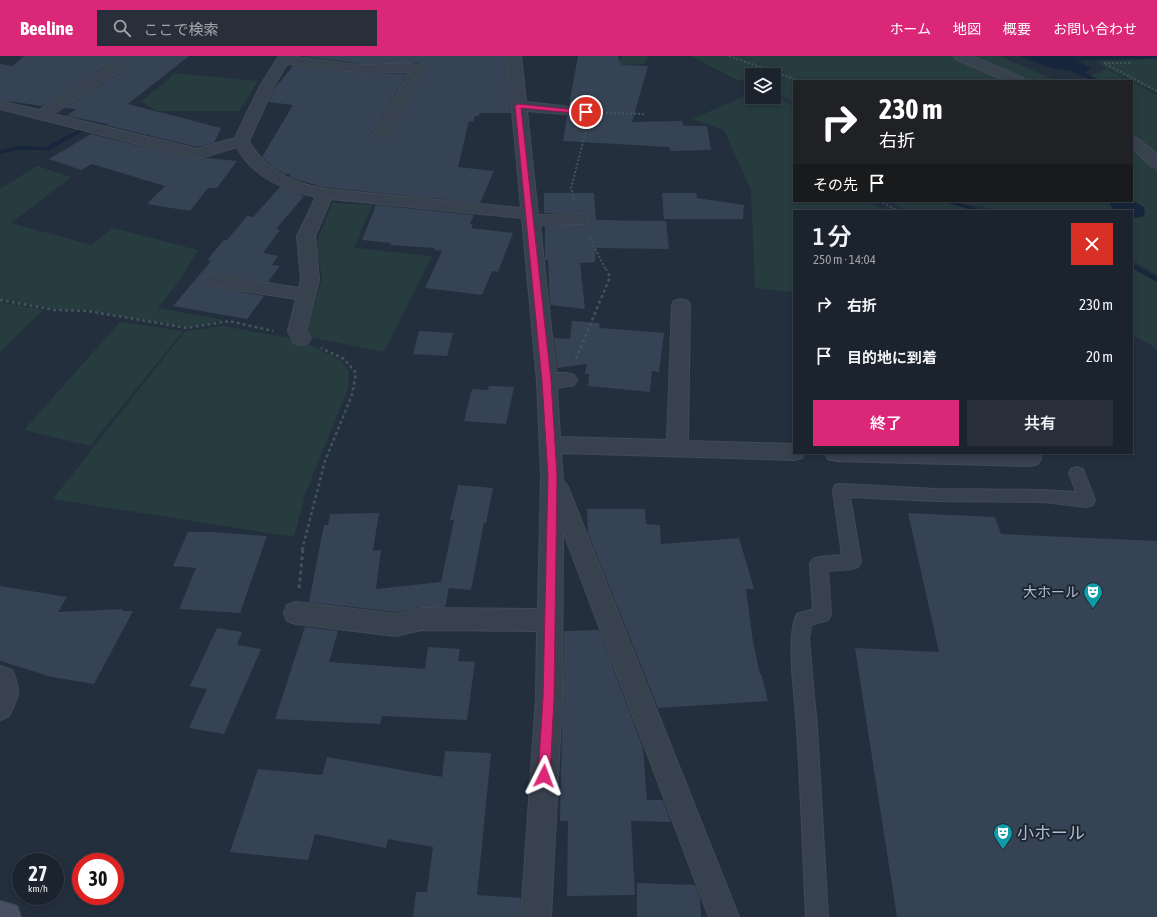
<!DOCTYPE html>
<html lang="ja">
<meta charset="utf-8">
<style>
:root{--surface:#1b232e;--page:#282f3a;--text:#f1f3f6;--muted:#a0a4aa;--line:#39404a;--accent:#db2777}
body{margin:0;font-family:"Asap Condensed","Noto Sans JP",sans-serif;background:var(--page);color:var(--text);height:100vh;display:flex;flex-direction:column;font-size:15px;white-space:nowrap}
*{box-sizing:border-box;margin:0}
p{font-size:13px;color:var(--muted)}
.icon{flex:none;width:22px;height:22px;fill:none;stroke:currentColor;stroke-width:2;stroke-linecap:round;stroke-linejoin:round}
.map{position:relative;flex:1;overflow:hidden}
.side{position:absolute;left:793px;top:154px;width:340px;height:244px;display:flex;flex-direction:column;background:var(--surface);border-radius:0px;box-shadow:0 2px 6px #0003,0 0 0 1px var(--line)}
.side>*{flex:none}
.top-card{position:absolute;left:793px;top:24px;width:340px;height:122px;border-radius:0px;box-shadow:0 2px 6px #0003,0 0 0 1px var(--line);background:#202124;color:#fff;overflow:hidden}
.fabs{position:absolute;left:745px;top:12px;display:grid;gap:8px}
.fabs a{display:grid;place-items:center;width:36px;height:36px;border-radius:0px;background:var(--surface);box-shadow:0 2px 6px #0003,0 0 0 1px var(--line);font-size:20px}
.speed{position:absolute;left:12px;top:797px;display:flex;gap:8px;font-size:20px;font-weight:700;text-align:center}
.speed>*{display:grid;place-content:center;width:52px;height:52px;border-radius:50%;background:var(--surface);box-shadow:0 2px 6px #0003,0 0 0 1px var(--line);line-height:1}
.speed small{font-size:10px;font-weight:400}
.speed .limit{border:6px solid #d22;background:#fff;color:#111}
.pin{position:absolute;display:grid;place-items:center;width:34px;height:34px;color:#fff;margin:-17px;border:2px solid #fff;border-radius:50%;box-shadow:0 1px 4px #0007}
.me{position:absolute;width:44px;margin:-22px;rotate:3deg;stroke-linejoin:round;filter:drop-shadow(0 0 3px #0008)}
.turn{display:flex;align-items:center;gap:14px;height:84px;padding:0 20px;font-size:18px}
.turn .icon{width:52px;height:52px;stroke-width:2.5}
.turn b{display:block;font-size:28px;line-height:34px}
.then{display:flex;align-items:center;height:38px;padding:0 20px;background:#0003;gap:8px;font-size:15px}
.round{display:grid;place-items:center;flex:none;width:42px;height:42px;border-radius:0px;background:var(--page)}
.headline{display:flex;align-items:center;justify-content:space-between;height:68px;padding:0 20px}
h1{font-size:24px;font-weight:600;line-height:30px}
.action{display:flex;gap:8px;margin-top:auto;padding:8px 20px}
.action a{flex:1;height:46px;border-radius:0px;background:var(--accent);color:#fff;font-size:16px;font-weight:600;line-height:46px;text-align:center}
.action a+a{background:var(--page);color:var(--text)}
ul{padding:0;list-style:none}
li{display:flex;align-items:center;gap:12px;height:52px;padding:0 20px}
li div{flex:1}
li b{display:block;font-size:15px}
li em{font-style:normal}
header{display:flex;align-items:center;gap:24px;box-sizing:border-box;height:56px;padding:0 20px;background:var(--accent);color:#fff}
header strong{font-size:19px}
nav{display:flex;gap:22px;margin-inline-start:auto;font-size:14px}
.search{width:280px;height:36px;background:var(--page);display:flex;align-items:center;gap:10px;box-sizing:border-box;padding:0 14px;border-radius:0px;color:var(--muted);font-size:15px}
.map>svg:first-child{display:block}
.green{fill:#263c3f}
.water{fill:#17263c}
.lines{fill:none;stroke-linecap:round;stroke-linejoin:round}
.stream{fill:#17263c;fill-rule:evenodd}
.building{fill:#364354}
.lane-casing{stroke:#414a57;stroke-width:2}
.street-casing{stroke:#414a57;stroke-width:2}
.secondary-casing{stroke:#414a57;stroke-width:2}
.path-far2{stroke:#3f5557;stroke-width:2;stroke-dasharray:2 2;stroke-linecap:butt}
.path-far1{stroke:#3f5557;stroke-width:2.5;stroke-dasharray:3 3;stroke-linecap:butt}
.path{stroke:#3f5557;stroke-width:3;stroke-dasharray:3.5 3.5;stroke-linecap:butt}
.lane{fill:#38414e;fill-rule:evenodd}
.street{fill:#38414e;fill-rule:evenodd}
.secondary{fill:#465061;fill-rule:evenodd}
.route{fill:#db2777;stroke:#8e194d}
.labels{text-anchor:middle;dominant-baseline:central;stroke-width:4;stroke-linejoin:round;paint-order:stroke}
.poi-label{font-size:14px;fill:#b4bcc9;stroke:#1d2633;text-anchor:end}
.near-poi-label{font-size:17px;fill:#b4bcc9;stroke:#1d2633;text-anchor:start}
</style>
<header>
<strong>Beeline</strong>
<div class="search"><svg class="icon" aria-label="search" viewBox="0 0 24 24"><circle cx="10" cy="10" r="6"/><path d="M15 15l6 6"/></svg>ここで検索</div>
<nav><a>ホーム</a><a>地図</a><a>概要</a><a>お問い合わせ</a></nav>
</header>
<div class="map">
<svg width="1157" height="861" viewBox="0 0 1157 861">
<rect width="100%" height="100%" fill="#242f3e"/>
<g class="green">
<polygon points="623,0 648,0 644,8 616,9"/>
<polygon points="691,0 999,0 1057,25 794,25 794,47 774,35 774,19 752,19 752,25 737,24"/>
<polygon points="1157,3 1157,37 1097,7 1101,5"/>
<polygon points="1107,13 1130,25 1073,25 1077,25"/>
<polygon points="173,17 258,25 239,55 156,55 141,45 169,23"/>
<path d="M1132,26L1157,39V219L1132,204V155C1074,155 1012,161 955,145H1132Z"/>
<polygon points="752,33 752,41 774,41 774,37 794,51 794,145 867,145 887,155 794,155 794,236 755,232 751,134 724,74 692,63 743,41"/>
<polygon points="37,110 71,121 11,167 92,189 112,172 198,194 180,224 158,252 224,264 187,271 87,254 56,253 0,243 0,133"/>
<polygon points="888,145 945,145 982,155 908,155"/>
<polygon points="332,147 372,149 354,192 432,200 384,296 305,280 322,222 316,188"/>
<polygon points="1132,206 1157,221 1157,294 1151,289 1132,279"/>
<polygon points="0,246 43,254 0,296"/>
<polygon points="120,266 183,275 90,390 24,374"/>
<polygon points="223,270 300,284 342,305 349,316 348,332 306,436 294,481 53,443 185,275"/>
</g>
<g class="water">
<polygon points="1019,0 1157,0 1157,2 1076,4 1091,12 1085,17 1101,25 1092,25 1071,15 1051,12"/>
<polygon points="1132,144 1144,151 1145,158 1142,161 1132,162 1132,155 1114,155 1110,148 1112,145 1132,145"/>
</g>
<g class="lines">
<g class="stream">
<polygon points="90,68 95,69 49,94 18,94 0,98 0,94 18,90 46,91"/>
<polygon points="941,145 952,145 986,155 975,155"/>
<polygon points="1132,207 1157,221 1157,226 1132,212"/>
</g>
</g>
<g class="building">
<polygon points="24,0 189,0 128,48 221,72 214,87 197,91 106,69 108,68 67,60 76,53 65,52 125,14 127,9 124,6 119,5 113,6 43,50 0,44 0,8 13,10"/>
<polygon points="302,0 506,0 511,57 480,57 479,60 475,60 473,66 469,65 458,111 494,115 480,147 322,131 292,122 289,120 291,118 284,118 273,111 262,101 293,49 268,46 275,32 293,10 364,18 407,18 372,78 375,83 380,85 387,83 390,80 426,14 423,9 416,7 364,8"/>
<polygon points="578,0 618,0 621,9 648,10 632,66 682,65 684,70 707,70 711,94 671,95 669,91 563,85 567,60 586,61 591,60 594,57 591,52 569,49"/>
<polygon points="91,78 197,104 206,102 237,105 217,132 208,132 190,155 147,148 165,130 92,108 81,114 49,103"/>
<polygon points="280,131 304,140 276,173 280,174 263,197 278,200 272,209 280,210 268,226 212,217 206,219 202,224 205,229 212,231 264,240 247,263 173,250 211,205 207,204 224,184 227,184 247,160 253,161"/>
<polygon points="544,137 594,137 596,164 666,165 669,193 596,192 595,206 580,207 585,253 550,249 548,204 545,204 545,170 587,168 590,162 587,158 581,157 544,157"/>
<polygon points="662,137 696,137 697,142 744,149 743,163 664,163"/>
<polygon points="376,149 474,159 470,168 473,168 471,172 513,177 498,216 492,215 482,239 425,232 442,195 434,194 435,192 390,189 391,187 362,184"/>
<polygon points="572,265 599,267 600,272 664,277 659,316 652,315 650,336 588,330 589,318 585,318 587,308 557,312 554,282 570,283"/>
<polygon points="419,275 453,277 447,300 413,298"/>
<polygon points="489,330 514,331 506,368 464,365 472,333 488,334"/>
<polygon points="458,429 493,432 486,467 484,466 471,534 449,532 445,551 421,551 396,556 309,546 324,469 328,469 330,458 379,457 373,495 381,494 376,533 441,526 454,464 450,464"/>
<polygon points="587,453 645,453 646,468 660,469 661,488 739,482 754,533 746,533 753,586 760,618 761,617 768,645 658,652 588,477"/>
<polygon points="908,457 995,461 1001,478 1157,485 1157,861 897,861 855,592 939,596"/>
<polygon points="188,476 211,476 267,480 240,557 179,553 196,512 173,510"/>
<polygon points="0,530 67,541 58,556 123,553 122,555 133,555 94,628 52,621 0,605"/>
<polygon points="305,571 338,575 329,606 425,613 428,591 460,593 458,605 475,606 467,664 382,660 380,668 275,663"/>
<polygon points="217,572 242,576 237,589 261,593 224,678 189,672 207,633 190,630"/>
<polygon points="599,574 643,692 647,744 663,744 671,766 631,765 635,839 567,840 568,765 560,765 564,575"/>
<polygon points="445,695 491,697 477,839 521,842 520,861 413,861 416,836 427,836 433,791 388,783 386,792 315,778 308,804 230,796 258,713 322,719 327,701 442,721"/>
<polygon points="637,827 695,829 700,841 701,861 637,861"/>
</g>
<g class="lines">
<g class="lane-casing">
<path id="lane" d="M1077,411L1083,413L1095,444L1093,449L1087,451L1043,446L935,445L850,441L861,506L858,511L852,513L828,515L831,558L828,564L811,569L809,583L817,672L828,861H806C803,798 801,735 797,673C796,644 785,583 797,558L813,553L810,508L813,503L819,501L842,499L833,434L835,429L841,428L935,433L1043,434L1076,436L1069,417L1071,413Z"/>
</g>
<g class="street-casing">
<g id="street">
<path d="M279,0C306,0 336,8 364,9C384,9 403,5 423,10L425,13L389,79L386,82L381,84L376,82L373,79L410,16L364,17L287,8L274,30L249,85C265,115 293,127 325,133L521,152L507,0H521L526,46L591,53L593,56L591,59L586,60L527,55L538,159L581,158L587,159L589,163L587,167L581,168L540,169L556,317H567L574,319L577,324L574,329L557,332L560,381L667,384L672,249L674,245L681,243L688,245L690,249L688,385L794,388V397H804L802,402L794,404L561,397L563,424L568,431L739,861H709L563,475L562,642L551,861H521L536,642L537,575L421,574L396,580L296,568L287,565L284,557L287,549L296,546L396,558L421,552L538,553L541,421L537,325L522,162L331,143L315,180L319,224L306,275L311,282L308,287L301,289L294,287L288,275L296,243L212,230L206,228L203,224L206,220L212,218L299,232L301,224L297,180L316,141C284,134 252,121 237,91L197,103L0,53V45L39,54L114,7L119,6L124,7L126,10L124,13L53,58L197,93L235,82L260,30Z"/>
<polygon points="954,0 972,0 1023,22 1025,25 1006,25 956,3"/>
<polygon points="1132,80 1137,82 1157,98 1157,112 1151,110 1132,92"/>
<polygon points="825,397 1040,397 1041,402 1038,408 1030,410 836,405 828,403"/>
<path d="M0,610L12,614C22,636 19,640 9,660L0,664Z"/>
</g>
</g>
<g class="secondary-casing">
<polygon id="secondary" points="0,845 17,850 21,861 0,861"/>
</g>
<g class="path-far2">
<polyline points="729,0 800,25"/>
<polyline points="1130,7 1104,7 1157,35"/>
<polyline points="606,57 646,58"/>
<polyline points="574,144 571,132 586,75"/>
<polyline points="879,145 899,155"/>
<polyline points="590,182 606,214"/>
</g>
<g class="path-far1">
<polyline points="0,244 55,254 88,255 187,272 229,265 273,275"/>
<polyline points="576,303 610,221 606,213"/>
<polyline points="302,494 325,405 352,339 356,317 344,303 321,292"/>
</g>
<polyline class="path" points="299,532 303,493"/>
<use href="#lane" class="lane"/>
<use href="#street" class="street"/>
<use href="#secondary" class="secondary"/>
</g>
<polygon class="route" points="518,48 586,55 589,56 586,58 521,52 551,325 557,420 554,642 550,720 548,724 544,726 540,724 538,720 543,642 548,420 542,325 515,50"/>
<defs>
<g id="theatre-pin" transform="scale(1)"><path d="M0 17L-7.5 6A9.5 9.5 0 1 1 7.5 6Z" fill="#0f9aa8" stroke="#1d2633"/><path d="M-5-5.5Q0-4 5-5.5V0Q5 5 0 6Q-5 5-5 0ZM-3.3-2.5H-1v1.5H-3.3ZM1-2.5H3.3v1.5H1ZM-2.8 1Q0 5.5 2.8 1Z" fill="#fff"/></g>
</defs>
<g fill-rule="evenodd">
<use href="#theatre-pin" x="1093" y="536"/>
<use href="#theatre-pin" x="1003" y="777"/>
</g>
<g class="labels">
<g class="poi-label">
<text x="1079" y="536">大ホール</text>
</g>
<g class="near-poi-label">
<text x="1017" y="777">小ホール</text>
</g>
</g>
</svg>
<div class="fabs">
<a><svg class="icon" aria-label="layers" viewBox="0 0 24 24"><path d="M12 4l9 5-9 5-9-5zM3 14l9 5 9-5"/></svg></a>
</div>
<div class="speed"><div>27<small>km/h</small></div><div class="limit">30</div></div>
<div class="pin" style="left:586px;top:56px;background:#d93025"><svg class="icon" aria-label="arrive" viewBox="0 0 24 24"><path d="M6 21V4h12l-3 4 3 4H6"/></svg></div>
<svg class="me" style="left:544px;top:720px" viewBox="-20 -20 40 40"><path d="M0-17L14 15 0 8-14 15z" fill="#db2777" stroke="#fff" stroke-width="4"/></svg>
<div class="top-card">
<div class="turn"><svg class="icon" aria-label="right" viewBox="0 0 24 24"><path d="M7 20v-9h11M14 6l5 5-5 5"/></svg><div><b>230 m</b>右折</div></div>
<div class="then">その先<svg class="icon" aria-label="arrive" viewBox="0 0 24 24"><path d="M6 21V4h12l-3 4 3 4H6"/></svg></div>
</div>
<section class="side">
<div class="headline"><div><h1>1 分</h1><p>250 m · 14:04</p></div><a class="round" style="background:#d93025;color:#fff"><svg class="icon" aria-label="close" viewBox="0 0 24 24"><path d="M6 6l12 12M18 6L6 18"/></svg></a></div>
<ul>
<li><svg class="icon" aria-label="right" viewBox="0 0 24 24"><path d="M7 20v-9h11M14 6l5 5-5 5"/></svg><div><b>右折</b></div><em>230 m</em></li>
<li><svg class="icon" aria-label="arrive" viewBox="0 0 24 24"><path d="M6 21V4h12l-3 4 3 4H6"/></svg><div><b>目的地に到着</b></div><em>20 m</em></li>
</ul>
<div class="action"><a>終了</a><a>共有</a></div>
</section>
</div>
